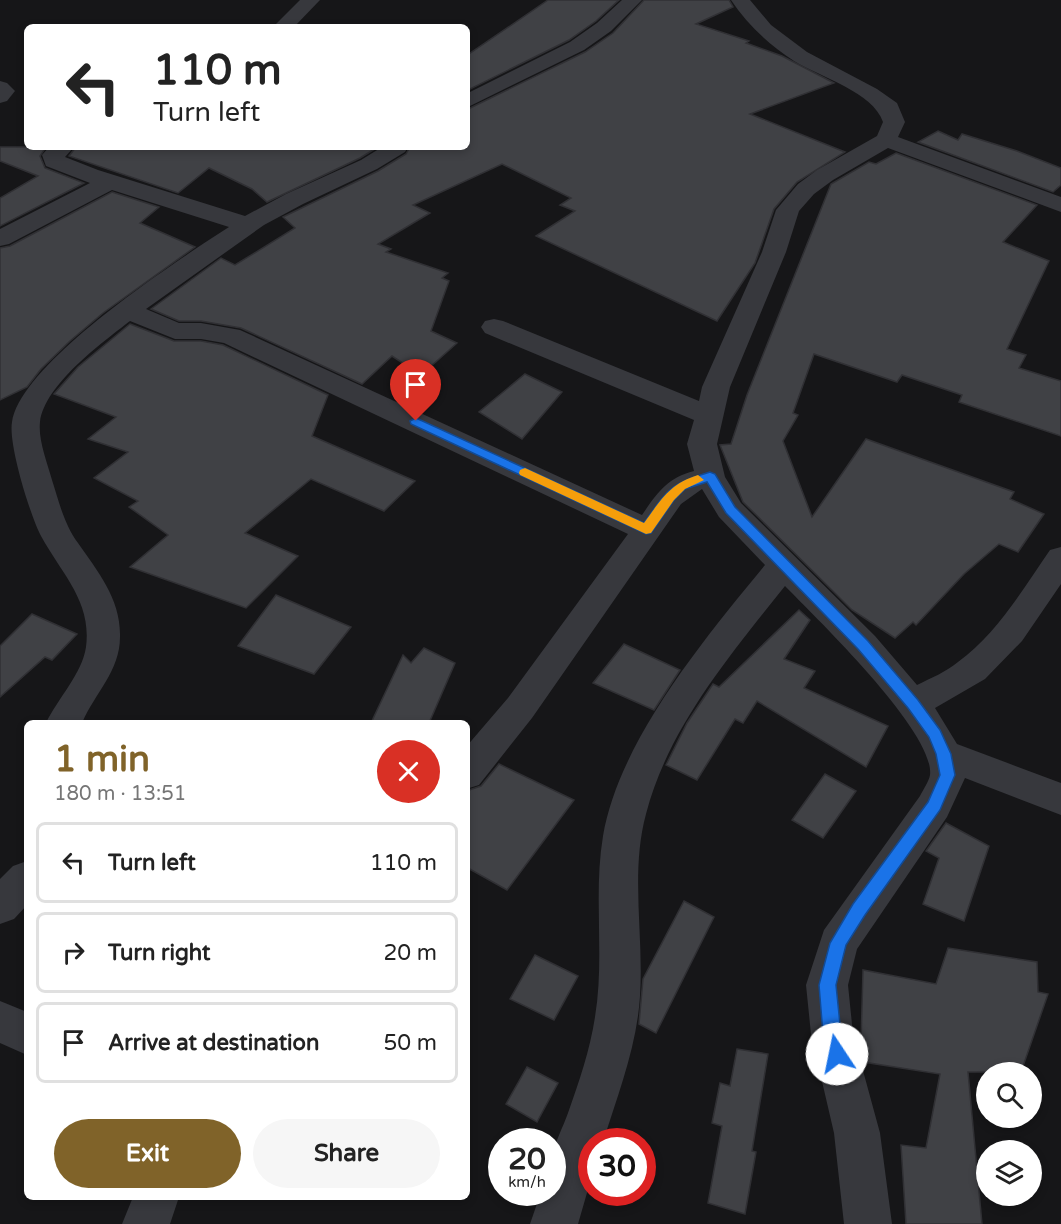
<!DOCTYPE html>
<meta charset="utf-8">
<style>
:root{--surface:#fff;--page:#f6f6f6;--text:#222;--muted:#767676;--line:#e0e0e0;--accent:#806329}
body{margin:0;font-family:"Varela Round",sans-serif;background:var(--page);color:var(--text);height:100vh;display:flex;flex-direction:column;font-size:22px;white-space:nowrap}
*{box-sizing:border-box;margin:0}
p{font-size:20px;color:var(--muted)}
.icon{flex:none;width:33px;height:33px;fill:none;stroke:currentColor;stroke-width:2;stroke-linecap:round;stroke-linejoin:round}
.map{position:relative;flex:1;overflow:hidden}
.drawer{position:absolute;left:24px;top:720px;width:446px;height:480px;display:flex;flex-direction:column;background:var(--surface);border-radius:9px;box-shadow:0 3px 9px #0003}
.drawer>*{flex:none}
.hud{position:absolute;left:24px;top:24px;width:446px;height:126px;border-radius:9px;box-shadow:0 3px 9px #0003;background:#fff;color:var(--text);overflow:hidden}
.tools{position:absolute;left:976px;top:1062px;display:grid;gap:12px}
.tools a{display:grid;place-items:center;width:66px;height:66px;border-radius:50%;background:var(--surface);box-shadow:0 3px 9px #0003;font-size:30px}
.speed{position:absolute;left:488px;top:1128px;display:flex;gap:12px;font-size:30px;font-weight:700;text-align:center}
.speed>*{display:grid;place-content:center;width:78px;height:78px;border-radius:50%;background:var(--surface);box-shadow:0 3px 9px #0003;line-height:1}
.speed small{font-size:15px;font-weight:400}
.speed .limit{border:9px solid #d22;background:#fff;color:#111}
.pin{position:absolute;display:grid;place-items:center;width:51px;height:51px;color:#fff;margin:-62px -26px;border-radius:50% 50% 50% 0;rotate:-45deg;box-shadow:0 0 6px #0007}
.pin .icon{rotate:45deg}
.me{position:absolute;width:66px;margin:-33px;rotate:349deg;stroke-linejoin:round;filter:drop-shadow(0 0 4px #0008)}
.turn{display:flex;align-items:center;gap:21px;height:126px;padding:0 30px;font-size:27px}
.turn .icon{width:78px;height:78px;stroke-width:2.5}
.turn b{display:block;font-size:42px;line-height:51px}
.round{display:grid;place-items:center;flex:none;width:63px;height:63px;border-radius:32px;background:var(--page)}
.overview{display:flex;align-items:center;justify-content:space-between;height:102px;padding:0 30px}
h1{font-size:36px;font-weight:700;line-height:45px;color:var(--accent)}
.action{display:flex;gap:12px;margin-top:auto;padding:12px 30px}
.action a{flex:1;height:69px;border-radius:36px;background:var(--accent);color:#fff;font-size:24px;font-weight:700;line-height:69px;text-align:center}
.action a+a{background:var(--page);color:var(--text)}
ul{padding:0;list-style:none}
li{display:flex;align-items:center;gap:18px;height:81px;margin:0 12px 9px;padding:0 18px;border:3px solid var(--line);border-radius:9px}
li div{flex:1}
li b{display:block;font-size:22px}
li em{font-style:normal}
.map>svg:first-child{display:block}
.building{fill:#404145;stroke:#303034;stroke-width:1.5}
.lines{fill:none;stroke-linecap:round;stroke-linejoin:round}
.minor{fill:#37383d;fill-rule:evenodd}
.route{fill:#1a73e8;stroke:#114b97;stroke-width:1.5}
.slow{fill:#f59e0b}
</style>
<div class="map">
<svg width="1061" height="1224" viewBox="0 0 1061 1224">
<rect width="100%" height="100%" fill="#161618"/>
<g class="building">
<polygon points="548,0 619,0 596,21 569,40 466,91 466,56"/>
<polygon points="644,0 729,0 733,7 696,24 749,41 746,43 782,56 834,83 750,114 845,152 797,182 774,209 755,263 717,321 536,236 575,211 560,205 571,198 502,164 413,205 430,213 378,244 391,249 386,252 448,273 442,278 449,281 431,331 457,343 421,375 392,356 362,384 241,328 201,321 179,321 151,309 221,258 235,265 295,228 283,217 378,171 406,154 410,147 466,147 466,110 585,52 613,33"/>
<polygon points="938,131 958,140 962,134 1017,151 1061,168 1061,185 1053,192 918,142"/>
<polygon points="0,147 46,147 40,156 45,168 84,183 0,226 0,198 38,176 0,161"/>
<polygon points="76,147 378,147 360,158 267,202 252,189 209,168 178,193 69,156"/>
<polygon points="896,153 1037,205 1003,242 1049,261 1007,349 1026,355 1019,368 1061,381 1061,436 959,402 962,395 902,375 897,382 814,354 793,413 798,415 783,441 812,517 866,439 1014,492 1010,499 1044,514 1018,552 999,544 964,574 916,625 913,622 895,638 852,610 743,502 720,445 731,444 747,395 831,184 869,162 876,164"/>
<polygon points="112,192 159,207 140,223 195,247 103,313 70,341 41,369 27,387 0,400 0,248 10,246"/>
<polygon points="130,324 174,341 201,341 223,345 328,395 312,436 415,481 384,511 311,479 245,533 298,556 246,608 130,567 168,535 129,507 138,501 94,478 128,452 88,439 116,417 54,394 78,367"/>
<polygon points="525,374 562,392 522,439 479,412"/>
<polygon points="276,595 351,627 314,674 238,646"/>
<polygon points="799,610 810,620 784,659 815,671 804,688 888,726 866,767 757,701 743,723 735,719 697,780 666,765 687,723 713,684 719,687"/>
<polygon points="32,614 77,634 52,660 45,657 0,697 0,646"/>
<polygon points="624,644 680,670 654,710 593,683"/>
<polygon points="424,648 455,663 429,723 371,723 403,655 411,663"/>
<polygon points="499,764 574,800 507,890 466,867 466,791 481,786"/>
<polygon points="825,774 856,791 823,838 792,820"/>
<polygon points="946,823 989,846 964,921 923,904 939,858 926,851"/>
<polygon points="684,901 714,917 656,1033 639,1024 643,979"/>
<polygon points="948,948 1037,962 1038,992 1048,994 1021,1072 968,1072 982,1224 906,1224 901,1145 926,1148 940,1074 863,1062 861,1043 863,970 936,984"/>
<polygon points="535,955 578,976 554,1020 510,999"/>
<polygon points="737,1049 768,1054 752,1151 756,1152 745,1214 708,1203 722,1126 712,1123 720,1083 730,1086"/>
<polygon points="527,1067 558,1083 537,1122 506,1104"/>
</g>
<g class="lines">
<g class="minor">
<polygon points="300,0 320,0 294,27 273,27"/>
<polygon points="622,0 642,0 611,31 584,50 466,108 466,94 570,42 597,23"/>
<path d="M731,0H750L771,25L807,52L877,89L897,103L905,122L898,137L1061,197V212L888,148L833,180L814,194L799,211L786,252L730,387L717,444L725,477L741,503L875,636L917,685C931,678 946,672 958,662C997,634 1023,589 1050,550L1061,547V584L1022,641L985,679L935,708L957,744L1061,783V815L965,778L947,817L857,949L848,985L853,1034L880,1133L892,1224H844L834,1133L811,1034L806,985L824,930L920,796C923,790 929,781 930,775C935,732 816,618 785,586C731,654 668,728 646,814C630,873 644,936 640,996C637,1046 618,1094 603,1142H591V1179L578,1224H530L541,1192H552C552,1181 550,1167 552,1156C555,1142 563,1127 568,1113C579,1082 590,1050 595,1017C605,957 593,896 603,836C619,741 705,638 765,565L719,517L702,489L681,504L532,718L479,785L466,789V747L508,698L628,534L224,343L201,339H175L130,321C102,343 45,384 40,422C38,440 47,462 52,480C59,502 64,524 78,543C98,572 121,599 120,637C120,671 95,693 82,723H46C58,698 82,674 86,647C92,601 61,573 41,536C30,515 8,444 12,422C21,362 178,260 229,227L112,190L9,244L0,246V229L90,183L46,166L42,155L49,147H74L65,157L98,170L245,216L286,194L361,160L382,147H408L405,152L377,169L303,204L264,225L146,309L179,323H201L240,330L642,515C657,493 667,478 694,471L687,444L694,420L485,333L481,327L485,321L494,319L503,321L699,401L702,387L762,252L776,210L798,184L817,170L877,136L883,122C873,92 820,77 794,61C769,45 747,24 731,0Z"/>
<polygon points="0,81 7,83 15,91 7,101 0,103"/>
<polygon points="27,861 27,905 14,919 0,924 0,879 13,866"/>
<polygon points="0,1001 27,1012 27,1055 0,1043"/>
<polygon points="133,1197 179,1197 170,1224 122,1224"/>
</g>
</g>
<path class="route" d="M416,418L644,523C668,490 669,484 710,472L715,474L735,507L868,641L918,700L940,730L951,754L955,775L940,810L865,915L846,945L836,985L841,1034L846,1054L844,1060L837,1063L831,1060L823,1034L819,985L830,943L853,904L928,802L940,775L936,754L929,737L908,708L858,649L726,513L707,482L685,489L674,500L651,533L646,534L411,424L410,421Z"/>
<path class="slow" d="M525,468L644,523C661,500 669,484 698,475L704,480L685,489L674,500L651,533L646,534L520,475L519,473L520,470Z"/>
</svg>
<div class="tools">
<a><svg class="icon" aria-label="search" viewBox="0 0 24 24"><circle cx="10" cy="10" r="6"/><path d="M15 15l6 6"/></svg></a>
<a><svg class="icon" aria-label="layers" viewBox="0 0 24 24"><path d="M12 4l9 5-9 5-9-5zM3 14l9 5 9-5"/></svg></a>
</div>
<div class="speed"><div>20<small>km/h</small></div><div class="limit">30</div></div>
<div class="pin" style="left:416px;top:421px;background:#d93025"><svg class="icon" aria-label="arrive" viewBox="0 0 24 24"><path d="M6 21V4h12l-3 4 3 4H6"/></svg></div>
<svg class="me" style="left:837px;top:1054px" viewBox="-20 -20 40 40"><circle r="19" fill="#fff"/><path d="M0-13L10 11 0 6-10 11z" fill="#1a73e8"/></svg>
<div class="hud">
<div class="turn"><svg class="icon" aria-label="left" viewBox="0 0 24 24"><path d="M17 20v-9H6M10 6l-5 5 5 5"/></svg><div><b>110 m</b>Turn left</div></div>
</div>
<section class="drawer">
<div class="overview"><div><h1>1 min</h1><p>180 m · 13:51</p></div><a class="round" style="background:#d93025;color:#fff"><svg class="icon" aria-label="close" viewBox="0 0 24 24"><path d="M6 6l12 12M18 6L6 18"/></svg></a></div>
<ul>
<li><svg class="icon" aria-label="left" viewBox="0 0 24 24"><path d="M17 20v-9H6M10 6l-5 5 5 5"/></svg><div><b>Turn left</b></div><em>110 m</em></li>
<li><svg class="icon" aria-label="right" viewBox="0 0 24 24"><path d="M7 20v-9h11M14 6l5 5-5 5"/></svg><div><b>Turn right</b></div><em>20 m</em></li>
<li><svg class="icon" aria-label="arrive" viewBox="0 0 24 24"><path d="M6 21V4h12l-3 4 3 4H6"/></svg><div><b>Arrive at destination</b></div><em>50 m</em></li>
</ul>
<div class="action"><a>Exit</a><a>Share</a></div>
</section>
</div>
